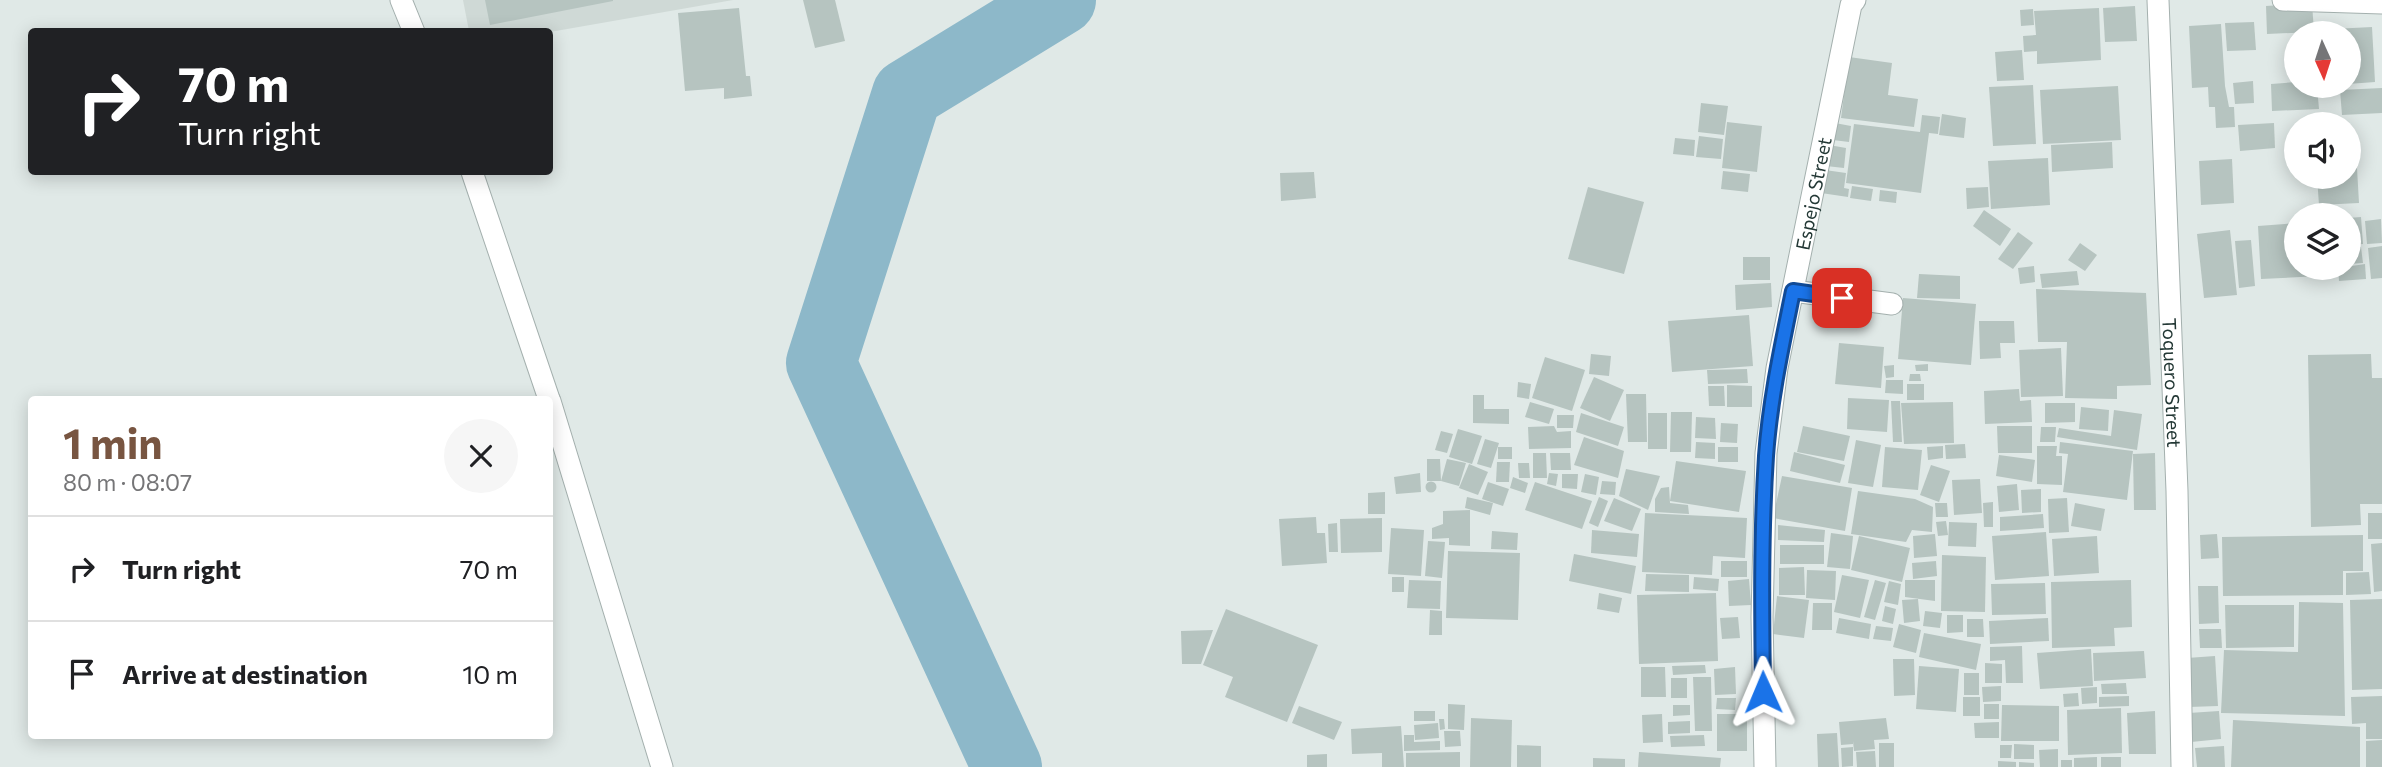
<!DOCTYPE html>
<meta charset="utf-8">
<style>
:root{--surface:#fff;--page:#f6f6f6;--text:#202124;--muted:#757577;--line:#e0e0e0;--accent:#785541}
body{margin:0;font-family:Commissioner,sans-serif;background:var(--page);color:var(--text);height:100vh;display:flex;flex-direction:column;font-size:26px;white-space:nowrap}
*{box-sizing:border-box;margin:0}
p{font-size:23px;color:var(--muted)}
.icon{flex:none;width:38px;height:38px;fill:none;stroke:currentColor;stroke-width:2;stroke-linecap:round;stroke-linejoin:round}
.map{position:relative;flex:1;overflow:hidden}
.drawer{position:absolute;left:28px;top:396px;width:525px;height:343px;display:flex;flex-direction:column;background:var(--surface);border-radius:7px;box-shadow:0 4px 18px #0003}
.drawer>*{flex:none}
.hud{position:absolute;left:28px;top:28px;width:525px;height:147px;border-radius:7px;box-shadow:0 4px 18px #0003;background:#202124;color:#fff;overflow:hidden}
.needle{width:46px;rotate:177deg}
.controls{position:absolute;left:2284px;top:21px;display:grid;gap:14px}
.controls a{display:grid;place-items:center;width:77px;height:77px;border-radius:50%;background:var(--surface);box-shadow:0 4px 18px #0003;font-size:35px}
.pin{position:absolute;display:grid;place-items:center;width:60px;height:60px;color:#fff;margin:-30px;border-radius:14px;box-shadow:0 4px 10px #0006}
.me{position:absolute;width:77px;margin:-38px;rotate:359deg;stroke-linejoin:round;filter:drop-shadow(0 0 5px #0008)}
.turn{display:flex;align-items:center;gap:24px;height:147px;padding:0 35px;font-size:32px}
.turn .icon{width:91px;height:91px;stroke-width:2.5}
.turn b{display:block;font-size:49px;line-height:60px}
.round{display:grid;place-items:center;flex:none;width:74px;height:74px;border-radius:37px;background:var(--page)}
.overview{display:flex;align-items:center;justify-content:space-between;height:119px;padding:0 35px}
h1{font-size:42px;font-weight:700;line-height:52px;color:var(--accent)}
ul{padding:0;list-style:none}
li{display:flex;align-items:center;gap:21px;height:105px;padding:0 35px;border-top:2px solid var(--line)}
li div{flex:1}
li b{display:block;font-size:26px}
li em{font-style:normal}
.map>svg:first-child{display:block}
.built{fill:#cfd9d6}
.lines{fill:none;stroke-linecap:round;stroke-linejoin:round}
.river{stroke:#8db8c9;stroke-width:70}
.building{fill:#b6c4c0}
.minor-casing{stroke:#a4b0ae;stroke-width:23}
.minor{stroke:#fff;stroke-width:21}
.route-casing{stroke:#114b97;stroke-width:18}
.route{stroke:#1a73e8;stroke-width:12}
.labels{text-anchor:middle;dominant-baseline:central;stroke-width:5;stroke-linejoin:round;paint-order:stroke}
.street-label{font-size:19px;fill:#233835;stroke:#f0f6f4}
</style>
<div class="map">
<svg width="2382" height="767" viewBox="0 0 2382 767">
<rect width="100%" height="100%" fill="#e0e9e7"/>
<polygon class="built" points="463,0 733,0 550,32 469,31"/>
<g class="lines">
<polyline class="river" points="1007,767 821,363 907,94 1061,0"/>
</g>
<g class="building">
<polygon points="485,0 613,0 613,1 490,25"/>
<polygon points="803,0 835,0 845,41 815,48"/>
<polygon points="2312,3 2314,32 2267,34 2266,6"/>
<polygon points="2135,6 2137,41 2105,42 2103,8"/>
<polygon points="739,8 746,76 750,76 752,96 724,99 724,88 685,91 678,13"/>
<polygon points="2099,8 2101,60 2037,64 2037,51 2024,52 2023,36 2036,35 2034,11"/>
<polygon points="2033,9 2034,25 2021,26 2020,10"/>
<polygon points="2254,22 2256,50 2227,51 2225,23"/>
<polygon points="2221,24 2225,86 2229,107 2234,107 2235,127 2216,128 2215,107 2209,107 2208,87 2192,88 2189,26"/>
<polygon points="2372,27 2375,82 2348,84 2348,33 2333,33 2333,29"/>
<polygon points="2022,50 2024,80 1997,81 1995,52"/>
<polygon points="1849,57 1892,63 1888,95 1918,99 1914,127 1841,118"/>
<polygon points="2253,81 2254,103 2235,104 2233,83"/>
<polygon points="2296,82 2296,86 2317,86 2319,109 2272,111 2271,84"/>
<polygon points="2033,85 2036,144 1993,146 1989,87"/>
<polygon points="2118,86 2121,140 2043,144 2040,90"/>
<polygon points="2382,88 2382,113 2342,115 2340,90"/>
<polygon points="1701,103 1728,106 1724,135 1698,132"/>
<polygon points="1942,114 1966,118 1964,138 1939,135"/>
<polygon points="1922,115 1940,117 1938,134 1929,133 1921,193 1846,183 1854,124 1920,132"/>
<polygon points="1727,122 1762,126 1757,172 1722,168"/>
<polygon points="1835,123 1851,126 1849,142 1833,140"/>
<polygon points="2274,123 2275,148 2240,151 2238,125"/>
<polygon points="1699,136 1723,139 1721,159 1696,157"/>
<polygon points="1675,138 1695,140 1694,156 1673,154"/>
<polygon points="2112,142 2113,168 2052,172 2051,145"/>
<polygon points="1829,145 1846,148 1844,168 1826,166"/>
<polygon points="2048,158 2050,205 1991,209 1988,161"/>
<polygon points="2232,159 2234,203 2201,205 2199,161"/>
<polygon points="2357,168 2359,203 2319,205 2317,177 2348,177 2348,169"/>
<polygon points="1825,170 1846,173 1844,188 1849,189 1848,197 1821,193"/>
<polygon points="1723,171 1750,174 1748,192 1721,189"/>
<polygon points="1314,172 1316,198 1281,201 1280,173"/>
<polygon points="1852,186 1873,189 1871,201 1850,198"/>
<polygon points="1588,187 1644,202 1624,274 1568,259"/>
<polygon points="1988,187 1989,207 1967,209 1966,188"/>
<polygon points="1880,190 1897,192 1896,203 1879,201"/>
<polygon points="1984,210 2011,229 2000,246 1973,226"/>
<polygon points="2361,217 2363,244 2348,245 2348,218"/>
<polygon points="2381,219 2382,243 2367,244 2365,221"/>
<polygon points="2296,223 2296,268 2320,268 2320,276 2261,279 2258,226"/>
<polygon points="2230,230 2237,295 2204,298 2197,234"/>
<polygon points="2018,232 2033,243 2013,269 1998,259"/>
<polygon points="2251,240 2255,286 2239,288 2235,241"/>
<polygon points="2080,243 2097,255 2085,271 2068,260"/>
<polygon points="2382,246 2382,278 2371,279 2368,248"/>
<polygon points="2361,247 2363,263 2348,264 2348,248"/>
<rect x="1743" y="257" width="27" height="23"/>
<polygon points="2365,264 2366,279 2339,281 2338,268"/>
<polygon points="2034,266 2035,282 2020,284 2018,268"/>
<polygon points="2077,271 2079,285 2042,288 2040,274"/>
<polygon points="1919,274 1960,276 1960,299 1917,298"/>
<polygon points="1771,283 1772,307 1736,310 1735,285"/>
<polygon points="2036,289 2146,293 2151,385 2117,386 2117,399 2065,398 2067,342 2038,342"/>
<polygon points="1903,298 1976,304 1971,365 1898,359"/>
<polygon points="1749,315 1753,366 1672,372 1668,321"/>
<polygon points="1979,321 2014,321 2015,343 2000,343 2001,358 1980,359"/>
<polygon points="1839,343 1884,347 1881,388 1835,384"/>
<polygon points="2061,348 2063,396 2021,397 2019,350"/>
<polygon points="1591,354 1611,356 1609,376 1589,374"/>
<polygon points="2371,354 2372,378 2382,378 2382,504 2360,504 2361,525 2311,527 2308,355"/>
<polygon points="1545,357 1585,370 1572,411 1532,398"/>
<polygon points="1928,364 1928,371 1916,371 1915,365"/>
<polygon points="1894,365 1894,377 1886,378 1884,366"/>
<polygon points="1747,369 1748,383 1708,384 1707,370"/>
<polygon points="1910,374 1920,374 1921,381 1909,381"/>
<polygon points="1594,377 1624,390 1610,421 1580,408"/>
<polygon points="1886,380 1903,380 1903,394 1885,393"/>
<polygon points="1518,382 1531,384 1529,399 1517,397"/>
<rect x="1907" y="384" width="17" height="16"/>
<polygon points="1727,385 1752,386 1752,407 1727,407"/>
<polygon points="1708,386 1724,386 1725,406 1709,406"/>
<polygon points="2019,389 2020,401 2031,400 2032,422 1985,424 1984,391"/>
<polygon points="1626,394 1646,394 1647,442 1628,442"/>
<polygon points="1473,395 1484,395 1484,409 1509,409 1509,424 1473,423"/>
<polygon points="1848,398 1889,400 1887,432 1847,429"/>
<polygon points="1891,401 1900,401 1902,442 1893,442"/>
<polygon points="1530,402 1554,409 1549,424 1525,417"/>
<polygon points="1953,402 1954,443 1904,444 1901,403"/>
<polygon points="2045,403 2075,403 2075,422 2045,423"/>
<polygon points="2081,407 2109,410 2108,431 2079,429"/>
<polygon points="2114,410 2142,414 2137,450 2057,437 2059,428 2111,436"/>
<polygon points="1671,412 1692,412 1691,452 1670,452"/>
<polygon points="1581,413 1624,427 1618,446 1576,432"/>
<rect x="1648" y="413" width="19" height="36"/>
<polygon points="1557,415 1574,415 1573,428 1557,428"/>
<polygon points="1696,417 1715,418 1716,439 1695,438"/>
<polygon points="1721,423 1738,424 1737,443 1720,442"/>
<polygon points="1554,426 1557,432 1571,431 1571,448 1529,449 1528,427"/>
<polygon points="1803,426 1850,436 1844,461 1797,452"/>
<polygon points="1997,426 2032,426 2032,453 1998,453"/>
<polygon points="2041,427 2056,427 2055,442 2040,442"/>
<polygon points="1458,429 1482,436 1472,464 1449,457"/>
<polygon points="1441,431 1453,434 1447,453 1435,450"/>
<polygon points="1584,437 1624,451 1618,478 1574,465"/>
<polygon points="1485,439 1499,443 1491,468 1477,464"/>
<polygon points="1856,440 1881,445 1873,487 1848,483"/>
<polygon points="1696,442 1715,443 1715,459 1695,458"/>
<polygon points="2060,442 2133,451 2127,500 2063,492 2068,454 2059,453"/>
<polygon points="1965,444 1966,458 1946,459 1945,445"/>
<polygon points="1943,446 1943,458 1928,460 1927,447"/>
<polygon points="2037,446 2057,446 2056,456 2062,456 2062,485 2037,484"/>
<rect x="1498" y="447" width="14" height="12"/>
<rect x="1718" y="447" width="20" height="15"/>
<polygon points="1885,447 1922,450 1918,490 1882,487"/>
<polygon points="1794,452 1845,465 1840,483 1790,471"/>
<polygon points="1533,453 1546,453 1547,478 1533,478"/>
<polygon points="1550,453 1570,453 1571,470 1551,470"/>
<polygon points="2155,453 2156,510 2134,510 2133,454"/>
<polygon points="1999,455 2035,460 2032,482 1996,476"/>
<polygon points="1427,459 1440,459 1441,481 1427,481"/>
<polygon points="1447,459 1466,463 1459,486 1441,481"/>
<polygon points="1676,461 1746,471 1739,512 1670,501"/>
<polygon points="1497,462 1510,462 1509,482 1496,482"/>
<polygon points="1518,463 1529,463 1530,478 1519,478"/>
<polygon points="1469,464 1488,472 1478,495 1459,488"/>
<polygon points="1931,465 1950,471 1939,502 1920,495"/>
<polygon points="1626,469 1660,476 1648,510 1619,496"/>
<polygon points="1420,473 1421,492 1396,494 1394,477"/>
<polygon points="1549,473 1558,474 1556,486 1547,484"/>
<polygon points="1562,474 1578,474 1577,489 1562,488"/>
<polygon points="1585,474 1599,477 1596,495 1581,492"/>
<polygon points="1782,476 1852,488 1845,531 1773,518"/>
<polygon points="1513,477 1528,483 1525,493 1510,488"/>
<polygon points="1980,479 1982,513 1954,515 1952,480"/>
<polygon points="1602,481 1616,482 1615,495 1600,494"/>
<circle cx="1431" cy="487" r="5.5"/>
<polygon points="1488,482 1509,489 1503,506 1482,499"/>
<polygon points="1535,482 1592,501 1582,529 1525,510"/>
<polygon points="2017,484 2019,510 1999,512 1997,486"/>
<polygon points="1669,487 1670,503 1688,505 1689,514 1655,512 1655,499 1661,488"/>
<polygon points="2041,489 2041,512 2022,513 2021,490"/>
<polygon points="1858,491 1915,499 1933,507 1932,532 1912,530 1906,542 1851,534"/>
<polygon points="1385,492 1385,514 1368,514 1368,493"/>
<polygon points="1467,497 1493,503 1490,515 1465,508"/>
<polygon points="1599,497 1608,501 1598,527 1589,523"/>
<polygon points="1614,498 1641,509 1632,531 1604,521"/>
<polygon points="2067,498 2069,532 2049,533 2048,499"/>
<polygon points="1993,502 1993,527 1984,527 1983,503"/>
<polygon points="1935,503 1947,503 1948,517 1936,517"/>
<polygon points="2075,503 2105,509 2101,531 2071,526"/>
<polygon points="1470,510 1470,546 1449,545 1449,538 1432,539 1432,528 1443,524 1443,511"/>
<polygon points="1645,513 1747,518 1745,558 1713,556 1712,575 1642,572"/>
<rect x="2368" y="513" width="14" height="26"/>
<polygon points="2043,514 2044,528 2000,531 2000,517"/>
<polygon points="1316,517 1317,533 1325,533 1327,563 1282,566 1279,519"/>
<polygon points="1382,518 1382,552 1341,553 1340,519"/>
<polygon points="1946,521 1948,535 1938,536 1936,522"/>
<polygon points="1949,522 1977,523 1976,547 1948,546"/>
<polygon points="1337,523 1338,552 1329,552 1328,524"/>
<polygon points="1778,525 1825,530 1824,542 1778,540"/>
<polygon points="1391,528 1424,530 1421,576 1388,574"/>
<polygon points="1592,530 1639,534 1637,557 1591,553"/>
<polygon points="1492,531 1518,533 1517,550 1491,549"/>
<polygon points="2046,532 2049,576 1995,580 1992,536"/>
<polygon points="1831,533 1853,536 1850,569 1827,567"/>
<polygon points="1935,534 1937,556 1914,558 1913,536"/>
<polygon points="2217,534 2219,558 2201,559 2200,535"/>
<polygon points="2363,535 2363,571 2343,571 2343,595 2223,596 2222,537"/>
<polygon points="1859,536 1910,548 1902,582 1851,570"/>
<polygon points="2097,536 2099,573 2054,576 2052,539"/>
<polygon points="1428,541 1445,542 1442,578 1425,576"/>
<polygon points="2382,543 2382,591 2374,592 2371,544"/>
<rect x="1780" y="545" width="44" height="19"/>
<polygon points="1448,551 1520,553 1518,620 1446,618"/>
<polygon points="1574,554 1636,566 1631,594 1569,581"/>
<polygon points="1942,555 1986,557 1985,612 1941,611"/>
<rect x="1721" y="561" width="26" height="16"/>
<polygon points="1936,561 1937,576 1913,579 1912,563"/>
<polygon points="1804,567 1805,595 1779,595 1779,568"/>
<polygon points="1807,570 1836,571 1835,600 1806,598"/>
<polygon points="2369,572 2371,594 2346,595 2346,573"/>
<polygon points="1646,574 1689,575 1689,592 1645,591"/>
<polygon points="1842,575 1869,580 1860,618 1834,612"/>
<rect x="1392" y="577" width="12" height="15"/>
<polygon points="1694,577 1719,579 1718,591 1693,589"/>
<polygon points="1749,579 1751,605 1729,606 1728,581"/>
<polygon points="1409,580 1441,581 1440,609 1407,608"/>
<polygon points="1875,580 1886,583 1875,620 1864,617"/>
<polygon points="1905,580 1935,580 1935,601 1905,597"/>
<polygon points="2131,580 2132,627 2114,628 2115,646 2052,648 2051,582"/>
<polygon points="1889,581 1901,584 1898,605 1884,602"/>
<polygon points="2045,583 2046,614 1992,615 1991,584"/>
<polygon points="2198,586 2218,586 2219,623 2199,624"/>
<polygon points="1599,593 1622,598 1619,613 1597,609"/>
<polygon points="1716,593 1718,661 1639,664 1637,595"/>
<polygon points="1777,596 1809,600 1804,638 1773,634"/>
<polygon points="1918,599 1920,621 1904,623 1902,600"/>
<polygon points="2382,599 2382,689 2352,690 2350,600"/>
<polygon points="2299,602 2343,603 2345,716 2221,713 2224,650 2298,652"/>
<polygon points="1813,603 1832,603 1832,630 1812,630"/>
<polygon points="2225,605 2294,605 2294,647 2226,648"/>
<polygon points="1885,606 1896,609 1893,624 1882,621"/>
<polygon points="1226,609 1318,645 1287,722 1225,697 1233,677 1203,665"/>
<polygon points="1430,610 1442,611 1442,635 1429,635"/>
<polygon points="1925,611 1942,613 1940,628 1923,626"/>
<polygon points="1947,615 1963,615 1963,632 1947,633"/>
<polygon points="1738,617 1740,638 1722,639 1720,618"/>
<polygon points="1839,618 1871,624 1869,639 1836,633"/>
<polygon points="2048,618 2049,641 1990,644 1989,621"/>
<polygon points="1967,619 1983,619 1984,637 1967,637"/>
<polygon points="1899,624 1921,630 1916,653 1893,647"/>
<polygon points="1876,626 1893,628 1891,641 1873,639"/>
<polygon points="2199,629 2221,629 2222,648 2200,648"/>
<polygon points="1213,630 1201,664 1182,664 1181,631"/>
<polygon points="1924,633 1981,644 1976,670 1919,657"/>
<polygon points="2022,646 2023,683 2006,683 2005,660 1990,661 1990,647"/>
<polygon points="2091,649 2093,686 2040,689 2037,653"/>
<polygon points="2144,651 2146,678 2094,681 2093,653"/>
<polygon points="2215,656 2218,706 2189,707 2187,658"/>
<polygon points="1893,659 1914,659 1915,695 1894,696"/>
<polygon points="1985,663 2002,664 2002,683 1985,683"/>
<polygon points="1705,665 1706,673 1673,675 1672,666"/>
<polygon points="1919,666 1959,669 1956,712 1916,709"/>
<polygon points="1641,667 1665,667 1666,697 1641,697"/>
<polygon points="1735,667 1736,694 1715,695 1714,669"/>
<rect x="1964" y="673" width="15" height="22"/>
<polygon points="1693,677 1711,677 1712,731 1695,731"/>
<rect x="1671" y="678" width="16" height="20"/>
<polygon points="2126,683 2127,694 2102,694 2101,684"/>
<polygon points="2001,686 2001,701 1983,702 1982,687"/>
<polygon points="2097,687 2097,703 2082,704 2081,688"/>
<polygon points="2078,693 2079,706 2064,707 2063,694"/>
<polygon points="2129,696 2129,706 2099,707 2099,697"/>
<polygon points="2382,696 2382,739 2366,739 2366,723 2352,724 2351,697"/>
<rect x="1963" y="697" width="17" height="19"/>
<polygon points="1717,698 1736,698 1735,710 1716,709"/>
<polygon points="1448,704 1465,705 1464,730 1448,729"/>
<rect x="1984" y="704" width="15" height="15"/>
<polygon points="1673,705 1690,705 1690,715 1673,716"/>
<polygon points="2002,705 2059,706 2059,741 2001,741"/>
<polygon points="1299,706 1342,722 1334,740 1292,723"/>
<polygon points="2121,708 2122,753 2068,755 2067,710"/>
<rect x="1414" y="711" width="21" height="10"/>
<polygon points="2155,711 2156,754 2129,754 2127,713"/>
<polygon points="2219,711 2221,739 2191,742 2189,713"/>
<polygon points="1662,714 1663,742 1643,743 1642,715"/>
<rect x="1717" y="714" width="30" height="37"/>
<polygon points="1471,718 1512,720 1511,767 1470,767"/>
<polygon points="1886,718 1889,739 1874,740 1875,749 1854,751 1853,741 1853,744 1841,745 1839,722"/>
<polygon points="1439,719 1444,719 1445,729 1440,730"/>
<polygon points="2233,720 2360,727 2360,767 2231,767"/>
<polygon points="1690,721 1690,733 1668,734 1668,722"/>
<polygon points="1999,722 1999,738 1975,738 1974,723"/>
<polygon points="1438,723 1439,738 1415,740 1414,725"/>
<polygon points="1401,726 1404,767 1382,767 1382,753 1352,754 1351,729"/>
<polygon points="1444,731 1460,731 1461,746 1445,747"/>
<polygon points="1837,733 1839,767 1818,767 1817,734"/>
<polygon points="1404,735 1414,735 1414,742 1440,741 1440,750 1404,751"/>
<polygon points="1704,735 1705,746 1671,747 1670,736"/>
<polygon points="2382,740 2382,767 2366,767 2366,741"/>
<rect x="1879" y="743" width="15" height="24"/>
<polygon points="2014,744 2034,745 2034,759 2014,759"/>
<polygon points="1517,745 1541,746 1541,767 1517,767"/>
<polygon points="2000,745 2012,745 2011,758 2000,758"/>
<polygon points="2224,746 2225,767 2197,767 2195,748"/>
<polygon points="1853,747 1853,766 1842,767 1841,748"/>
<polygon points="2058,749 2058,767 2040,767 2039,750"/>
<polygon points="1875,751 1876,767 1857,767 1856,752"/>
<polygon points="1460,752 1460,767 1406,767 1406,753"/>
<polygon points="1639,752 1721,758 1720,767 1638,767"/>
<polygon points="1327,754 1327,767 1307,767 1307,755"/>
<polygon points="2097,757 2097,767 2074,767 2074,758"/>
<rect x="2101" y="757" width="20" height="10"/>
<polygon points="1593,758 1625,759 1625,767 1593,767"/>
<rect x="2061" y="760" width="11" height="7"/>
<polygon points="1998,761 2016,762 2016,767 1998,767"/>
<polygon points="2019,762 2034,763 2034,767 2019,767"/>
</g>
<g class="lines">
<g class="minor-casing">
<g id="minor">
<polyline points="401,0 414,32"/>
<path id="s1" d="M2158,0L2177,491L2182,767"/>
<polyline points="2283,0 2382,3"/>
<polyline points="472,172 549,399"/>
<polyline points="1793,291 1892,304"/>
<polyline points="550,401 662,767"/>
<path id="s2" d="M1765,767L1762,617L1766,453L1777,368L1851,5L1855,0"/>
</g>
</g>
<use href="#minor" class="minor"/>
</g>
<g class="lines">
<g class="route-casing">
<path id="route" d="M1763,692C1762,614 1761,534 1766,456C1770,400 1782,345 1793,291L1842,298"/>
</g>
<use href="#route" class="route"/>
</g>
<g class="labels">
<g class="street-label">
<text stroke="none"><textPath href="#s2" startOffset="578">Espejo Street</textPath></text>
<text stroke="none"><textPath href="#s1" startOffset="383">Toquero Street</textPath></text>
</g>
</g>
</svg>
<div class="controls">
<a><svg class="needle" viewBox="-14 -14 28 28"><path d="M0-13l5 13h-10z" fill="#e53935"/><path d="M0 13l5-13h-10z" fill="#757577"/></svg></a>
<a><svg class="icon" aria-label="sound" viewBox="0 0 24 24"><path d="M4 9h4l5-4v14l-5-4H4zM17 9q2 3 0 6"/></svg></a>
<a><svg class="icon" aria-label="layers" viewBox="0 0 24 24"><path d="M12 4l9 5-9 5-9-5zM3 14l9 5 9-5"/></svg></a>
</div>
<div class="pin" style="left:1842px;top:298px;background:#d93025"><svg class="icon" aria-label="arrive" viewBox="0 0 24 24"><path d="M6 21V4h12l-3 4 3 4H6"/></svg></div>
<svg class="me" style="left:1763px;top:692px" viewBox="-20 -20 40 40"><path d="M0-17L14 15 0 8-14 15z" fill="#1a73e8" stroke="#fff" stroke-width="4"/></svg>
<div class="hud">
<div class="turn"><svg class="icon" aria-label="right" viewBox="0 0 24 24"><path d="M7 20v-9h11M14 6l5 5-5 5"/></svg><div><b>70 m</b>Turn right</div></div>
</div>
<section class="drawer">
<div class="overview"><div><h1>1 min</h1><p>80 m · 08:07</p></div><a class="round"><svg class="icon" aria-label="close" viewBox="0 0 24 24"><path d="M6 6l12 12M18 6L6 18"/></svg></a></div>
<ul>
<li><svg class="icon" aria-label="right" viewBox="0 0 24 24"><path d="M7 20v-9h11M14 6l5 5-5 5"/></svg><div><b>Turn right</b></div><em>70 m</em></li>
<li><svg class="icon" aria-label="arrive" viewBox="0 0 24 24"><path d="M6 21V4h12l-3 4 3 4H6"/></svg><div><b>Arrive at destination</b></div><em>10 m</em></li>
</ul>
</section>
</div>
